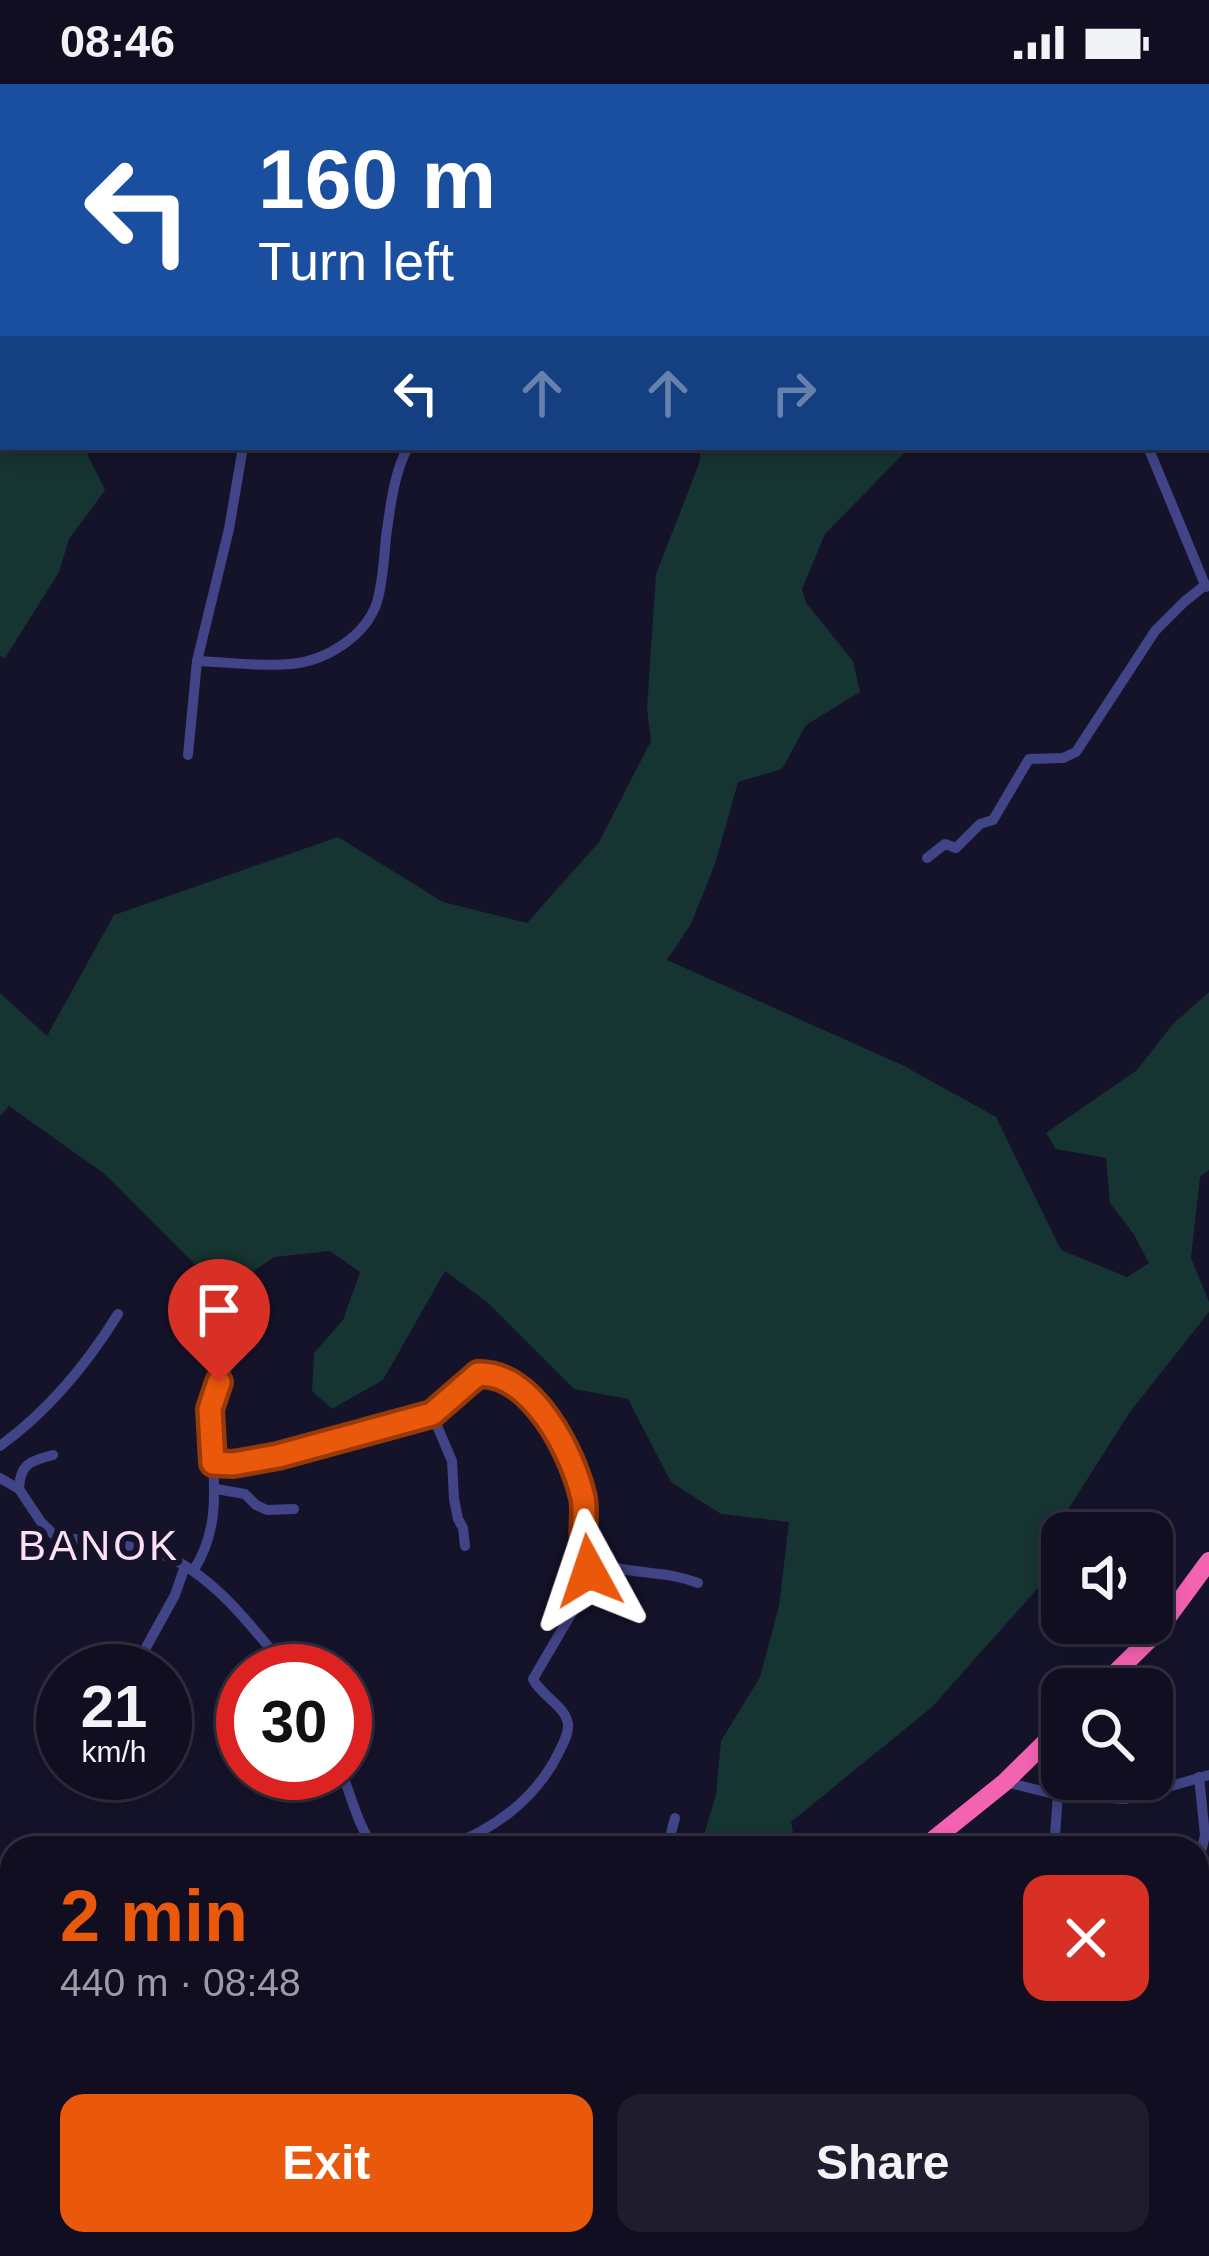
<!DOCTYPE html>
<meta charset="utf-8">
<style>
:root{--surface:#100e20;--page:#1e1c2d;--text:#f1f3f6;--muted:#9c9ca5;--line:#302e3e;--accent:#ea580c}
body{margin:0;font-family:Arial,sans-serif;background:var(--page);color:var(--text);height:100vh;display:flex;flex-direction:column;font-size:45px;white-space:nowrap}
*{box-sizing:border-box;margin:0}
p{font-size:39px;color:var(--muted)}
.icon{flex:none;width:66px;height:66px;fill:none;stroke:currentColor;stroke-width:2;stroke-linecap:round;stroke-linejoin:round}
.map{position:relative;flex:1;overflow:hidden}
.panel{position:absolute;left:0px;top:1752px;width:1209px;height:420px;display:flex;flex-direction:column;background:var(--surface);border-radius:36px 36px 0 0;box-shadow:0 6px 18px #0003,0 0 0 3px var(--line)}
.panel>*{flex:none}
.hud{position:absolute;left:0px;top:0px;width:1209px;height:366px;box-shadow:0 6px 18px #0003,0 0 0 3px var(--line);background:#1a4fa0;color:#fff;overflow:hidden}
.fabs{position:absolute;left:1041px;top:1428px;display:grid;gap:24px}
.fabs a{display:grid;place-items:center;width:132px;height:132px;border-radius:24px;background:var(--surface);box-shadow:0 6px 18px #0003,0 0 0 3px var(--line);font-size:60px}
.speed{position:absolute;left:36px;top:1560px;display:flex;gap:24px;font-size:60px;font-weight:700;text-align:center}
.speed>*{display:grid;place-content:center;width:156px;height:156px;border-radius:50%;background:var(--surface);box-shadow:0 6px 18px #0003,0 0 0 3px var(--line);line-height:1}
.speed small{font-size:30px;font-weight:400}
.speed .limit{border:18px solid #d22;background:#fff;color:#111}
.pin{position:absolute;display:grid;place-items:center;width:102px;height:102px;color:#fff;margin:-123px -51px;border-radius:50% 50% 50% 0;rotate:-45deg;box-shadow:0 0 12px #0007}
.pin .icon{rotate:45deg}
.me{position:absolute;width:132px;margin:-66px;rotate:355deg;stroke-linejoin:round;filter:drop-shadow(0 0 9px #0008)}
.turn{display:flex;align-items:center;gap:42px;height:252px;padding:0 60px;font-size:54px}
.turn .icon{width:156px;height:156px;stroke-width:2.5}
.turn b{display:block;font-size:84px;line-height:102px}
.lanes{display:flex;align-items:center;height:114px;padding:0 60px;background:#0003;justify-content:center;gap:60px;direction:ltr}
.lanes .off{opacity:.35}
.round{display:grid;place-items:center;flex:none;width:126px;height:126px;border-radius:24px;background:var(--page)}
.summary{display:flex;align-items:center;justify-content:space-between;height:204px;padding:0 60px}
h1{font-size:72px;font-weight:600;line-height:90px;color:var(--accent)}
.primary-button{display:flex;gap:24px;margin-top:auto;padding:24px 60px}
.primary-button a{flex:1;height:138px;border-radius:24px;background:var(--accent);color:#fff;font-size:48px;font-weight:600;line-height:138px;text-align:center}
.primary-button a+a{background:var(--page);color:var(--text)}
.status{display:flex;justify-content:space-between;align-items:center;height:84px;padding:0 60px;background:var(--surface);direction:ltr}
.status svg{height:33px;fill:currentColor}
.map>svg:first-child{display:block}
.green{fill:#163431}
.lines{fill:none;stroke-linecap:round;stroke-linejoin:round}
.street{stroke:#414486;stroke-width:10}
.secondary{stroke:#7c82f6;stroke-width:15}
.highway{stroke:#f462b2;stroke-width:18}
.route-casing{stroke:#983908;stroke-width:30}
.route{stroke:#ea580c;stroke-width:21}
.labels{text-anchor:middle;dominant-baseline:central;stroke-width:12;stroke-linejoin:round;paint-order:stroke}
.quarter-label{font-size:42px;letter-spacing:3px;fill:#fde0f4;stroke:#15132a}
</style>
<div class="status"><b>08:46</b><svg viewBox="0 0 49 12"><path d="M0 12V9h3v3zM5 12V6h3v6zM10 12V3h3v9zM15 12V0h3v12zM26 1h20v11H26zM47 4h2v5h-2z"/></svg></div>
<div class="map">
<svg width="1209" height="2172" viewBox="0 0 1209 2172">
<rect width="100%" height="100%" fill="#15132a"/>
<g class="green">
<polygon points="0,44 3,50 3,363 84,363 105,406 69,455 59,488 5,574 0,572"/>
<polygon points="701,363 910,363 825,450 802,505 806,519 853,577 860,608 806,641 782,685 738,698 715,780 691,840 667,876 902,981 996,1033 1061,1166 1127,1193 1149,1179 1133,1149 1110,1119 1106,1074 1056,1065 1046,1049 1137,986 1172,941 1209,908 1209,1086 1200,1093 1191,1174 1209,1218 1209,1228 1130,1328 1069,1424 1038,1504 932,1623 791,1738 796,1764 700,1764 716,1711 721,1657 760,1593 779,1522 789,1438 721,1430 671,1398 628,1315 574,1305 487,1218 445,1187 383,1296 332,1325 312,1307 314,1269 343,1236 360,1188 330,1167 274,1173 223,1209 106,1091 9,1022 0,1032 0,909 47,952 114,831 338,753 443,818 527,839 599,758 651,657 647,625 656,490 699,380"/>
<polygon points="12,1956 12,2160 185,2160 163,2172 0,2172 0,1961"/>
</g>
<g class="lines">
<g class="street">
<polyline points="503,0 513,3"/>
<polyline points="321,3 322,0"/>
<polyline points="1206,97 1209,98"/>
<polyline points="1148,363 1206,503"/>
<path d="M197,577C228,578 261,583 291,580C326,577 366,552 377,518C383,498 384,474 386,453C390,425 394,388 408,363"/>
<polyline points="188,671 197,577 229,445 243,363"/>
<polyline points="927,774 945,760 956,764 980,740 993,736 1029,675 1063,674 1076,668 1155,547 1184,518 1204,502"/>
<polyline points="432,1330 452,1377 454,1415 458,1435 463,1444 465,1462"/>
<path d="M0,1362C48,1327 87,1280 118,1230"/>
<path d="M213,1379L233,1380L278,1372L432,1330L478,1290C491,1290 501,1296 513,1303C568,1337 585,1405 584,1467L587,1474C626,1493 660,1484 698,1499"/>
<path d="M0,1394L19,1405L41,1438L58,1455H79L89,1452C113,1461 139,1463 163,1471C212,1489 256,1547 288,1587"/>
<path d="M19,1405C20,1380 30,1377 53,1371"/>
<polyline points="216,1405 245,1410 256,1421 267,1426 294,1425"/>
<path d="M193,1487C219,1448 215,1406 212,1361C211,1349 209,1335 211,1323C215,1298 230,1277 248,1259"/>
<polyline points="133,1587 175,1511 185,1482"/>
<path d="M342,1689C352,1714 358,1743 375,1764"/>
<polyline points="1005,1698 1058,1711 1126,1715 1209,1691"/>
<path d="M443,1764C493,1747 536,1715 559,1668C563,1660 569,1649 568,1640C565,1621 541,1612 533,1595L577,1520L592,1477"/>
<polyline points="667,1764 675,1734"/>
<polyline points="1054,1764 1058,1711"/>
<polyline points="1197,1767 1202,1764 1205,1751 1199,1693"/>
<polyline points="1197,2148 1209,2151"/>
<polyline points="1098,2160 1103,2172"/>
<polyline points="507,2172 509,2160"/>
<polyline points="1174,2172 1176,2160"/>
</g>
<polyline class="secondary" points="0,1884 12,1881"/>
<g class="highway">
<polyline points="1099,1605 1156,1549 1209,1477"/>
<polyline points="923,1764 1005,1698 1062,1642"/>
<polyline points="0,1868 12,1866"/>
</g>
</g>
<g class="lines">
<g class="route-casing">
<path id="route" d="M219,1298L210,1325L213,1379L233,1380L278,1372L432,1330L478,1290C532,1288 573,1369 583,1414C587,1434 577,1463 592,1478L589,1487"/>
</g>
<use href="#route" class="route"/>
</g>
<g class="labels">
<g class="quarter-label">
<text x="99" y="1461">BANOK</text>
</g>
</g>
</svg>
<div class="fabs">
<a><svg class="icon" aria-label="sound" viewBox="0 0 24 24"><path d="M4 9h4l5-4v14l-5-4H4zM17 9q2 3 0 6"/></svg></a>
<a><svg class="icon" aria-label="search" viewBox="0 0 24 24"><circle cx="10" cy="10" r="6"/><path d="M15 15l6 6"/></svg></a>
</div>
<div class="speed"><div>21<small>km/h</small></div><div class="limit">30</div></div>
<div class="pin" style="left:219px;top:1298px;background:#d93025"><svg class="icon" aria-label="arrive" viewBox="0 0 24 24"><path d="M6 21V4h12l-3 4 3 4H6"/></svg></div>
<svg class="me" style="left:589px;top:1487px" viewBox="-20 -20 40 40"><path d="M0-17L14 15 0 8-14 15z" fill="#ea580c" stroke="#fff" stroke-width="4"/></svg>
<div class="hud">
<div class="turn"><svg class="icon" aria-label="left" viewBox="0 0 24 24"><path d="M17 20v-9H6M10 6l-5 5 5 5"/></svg><div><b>160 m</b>Turn left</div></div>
<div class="lanes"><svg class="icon" aria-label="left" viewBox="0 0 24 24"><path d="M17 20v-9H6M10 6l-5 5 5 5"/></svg><svg class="icon off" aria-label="ahead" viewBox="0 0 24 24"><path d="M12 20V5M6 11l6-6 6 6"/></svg><svg class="icon off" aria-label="ahead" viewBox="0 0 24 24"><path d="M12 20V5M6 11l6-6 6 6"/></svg><svg class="icon off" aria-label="right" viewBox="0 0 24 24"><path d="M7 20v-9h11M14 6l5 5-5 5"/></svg></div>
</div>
<section class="panel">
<div class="summary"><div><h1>2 min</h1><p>440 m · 08:48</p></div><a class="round" style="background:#d93025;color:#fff"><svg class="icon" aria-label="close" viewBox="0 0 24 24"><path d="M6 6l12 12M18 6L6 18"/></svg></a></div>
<div class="primary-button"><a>Exit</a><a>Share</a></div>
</section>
</div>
